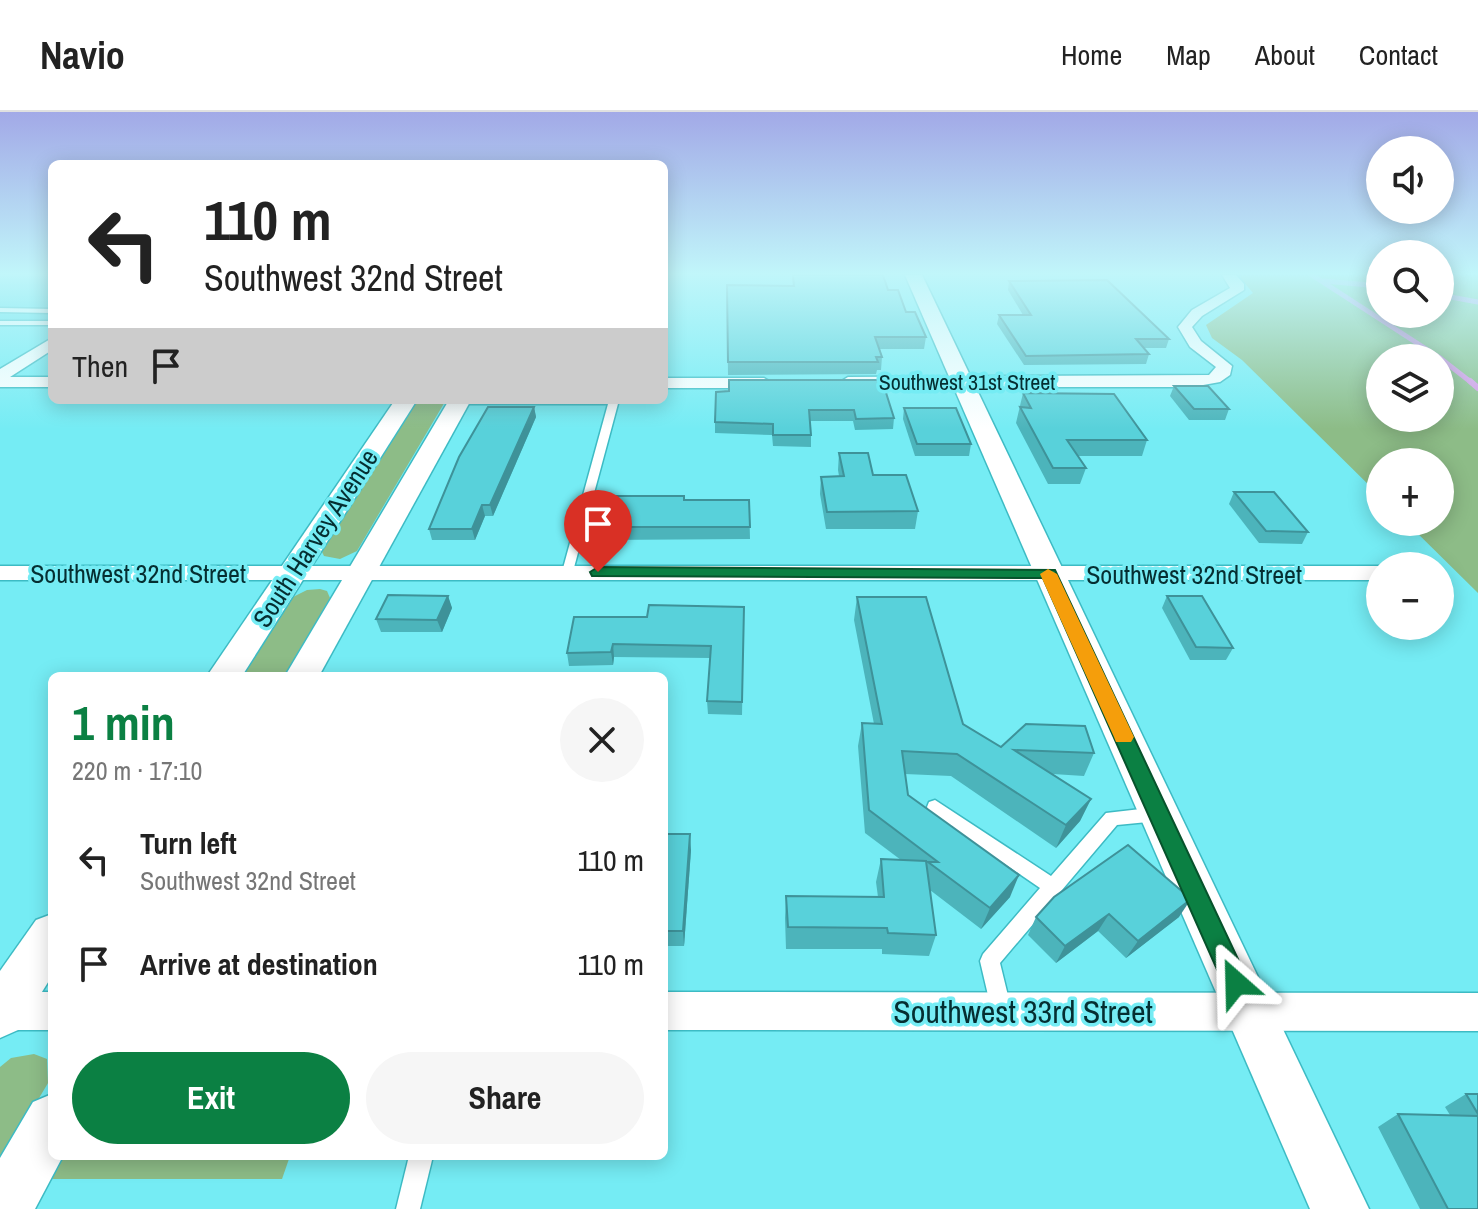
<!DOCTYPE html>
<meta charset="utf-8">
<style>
:root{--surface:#fff;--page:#f6f6f6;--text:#222;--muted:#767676;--line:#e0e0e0;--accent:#0b8043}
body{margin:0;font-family:"Archivo Narrow",sans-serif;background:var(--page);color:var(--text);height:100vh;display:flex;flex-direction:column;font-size:30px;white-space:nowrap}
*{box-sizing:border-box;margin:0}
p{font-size:26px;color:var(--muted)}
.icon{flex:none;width:44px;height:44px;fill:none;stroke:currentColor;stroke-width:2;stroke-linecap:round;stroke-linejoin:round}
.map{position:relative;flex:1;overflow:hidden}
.sheet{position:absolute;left:48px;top:560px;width:620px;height:488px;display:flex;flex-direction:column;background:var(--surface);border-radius:12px;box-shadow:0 4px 20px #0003}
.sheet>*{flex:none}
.top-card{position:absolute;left:48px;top:48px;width:620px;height:244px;border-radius:12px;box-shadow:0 4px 20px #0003;background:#fff;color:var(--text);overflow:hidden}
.tools{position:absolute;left:1366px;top:24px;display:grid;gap:16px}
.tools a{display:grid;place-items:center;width:88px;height:88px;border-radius:50%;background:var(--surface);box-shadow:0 4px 20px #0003;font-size:40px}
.pin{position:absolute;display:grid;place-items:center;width:68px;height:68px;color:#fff;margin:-82px -34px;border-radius:50% 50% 50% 0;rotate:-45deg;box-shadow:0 0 8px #0007}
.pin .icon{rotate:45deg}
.me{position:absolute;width:88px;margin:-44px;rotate:335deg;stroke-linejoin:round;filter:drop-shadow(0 0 6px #0008)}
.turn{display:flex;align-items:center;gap:28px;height:168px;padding:0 24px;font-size:36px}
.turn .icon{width:104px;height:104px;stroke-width:2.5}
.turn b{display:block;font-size:56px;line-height:68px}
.then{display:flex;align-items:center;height:76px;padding:0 24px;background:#0003;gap:16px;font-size:30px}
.round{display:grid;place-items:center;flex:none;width:84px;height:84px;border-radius:42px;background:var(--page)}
.head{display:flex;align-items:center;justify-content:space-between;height:136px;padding:0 24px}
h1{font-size:48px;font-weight:700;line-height:60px;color:var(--accent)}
.button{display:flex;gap:16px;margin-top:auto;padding:16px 24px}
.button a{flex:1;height:92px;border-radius:48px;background:var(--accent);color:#fff;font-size:32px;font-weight:700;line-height:92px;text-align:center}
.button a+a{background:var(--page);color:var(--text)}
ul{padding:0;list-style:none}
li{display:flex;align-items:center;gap:24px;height:104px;padding:0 24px}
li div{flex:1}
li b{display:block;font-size:30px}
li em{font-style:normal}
header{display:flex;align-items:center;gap:48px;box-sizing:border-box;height:112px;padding:0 40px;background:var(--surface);border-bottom:2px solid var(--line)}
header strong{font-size:38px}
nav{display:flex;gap:44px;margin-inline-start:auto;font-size:28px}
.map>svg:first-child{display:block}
.built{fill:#5ae0ea}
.green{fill:#8dbc87;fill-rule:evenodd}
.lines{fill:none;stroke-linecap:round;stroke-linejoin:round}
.stream-far1{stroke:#da98e5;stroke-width:5}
.stream{stroke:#da98e5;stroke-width:6}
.service-casing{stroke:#3dbbc4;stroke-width:3}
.minor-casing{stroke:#3dbbc4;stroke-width:3}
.tertiary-casing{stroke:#3dbbc4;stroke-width:3}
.service{fill:#fff;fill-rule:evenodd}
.minor{fill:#fff;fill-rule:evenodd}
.tertiary{fill:#fff;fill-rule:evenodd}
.wall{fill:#4cb4bb}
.shaded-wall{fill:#3e9299}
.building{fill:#58d1da;stroke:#3e9299;stroke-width:2}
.route{fill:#0b8043;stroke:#07532c;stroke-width:2}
.slow{fill:#f59e0b}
.labels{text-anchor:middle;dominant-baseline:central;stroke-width:7;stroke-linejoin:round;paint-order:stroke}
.far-street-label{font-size:22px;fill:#052e31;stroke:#75ecf4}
.street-label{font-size:26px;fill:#052e31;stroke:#75ecf4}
.near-street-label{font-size:32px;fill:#052e31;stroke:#75ecf4}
</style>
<header>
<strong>Navio</strong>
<nav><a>Home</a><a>Map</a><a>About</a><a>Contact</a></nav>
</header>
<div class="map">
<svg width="1478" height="1097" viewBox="0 0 1478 1097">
<rect width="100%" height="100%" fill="#75ecf4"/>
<rect class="built" x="0" y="163" width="52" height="45"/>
<g class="green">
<path d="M1238,163H1380V202H1440V163H1478V481L1406,410H1440V350H1380V384L1242,248L1212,226L1206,213L1253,181ZM1380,246H1440V306H1380Z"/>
<polygon points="418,288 446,288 357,439 340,447 324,444 322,440"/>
<polygon points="320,477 327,479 330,486 285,564 243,564 293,485 307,478"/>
<polygon points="34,942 47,947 48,971 0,1052 0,955 11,946"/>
<polygon points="64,1044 290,1044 282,1067 52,1067"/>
</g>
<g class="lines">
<g class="stream-far1">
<polyline points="1312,163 1440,246"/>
<polyline points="1324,169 1380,174"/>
<polyline points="1440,183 1478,190"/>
<polyline points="1440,246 1472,271"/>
</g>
<polyline class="stream" points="1470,269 1478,276"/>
<g class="service-casing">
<g id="service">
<polygon points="0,196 52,197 52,201 0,200"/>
<rect x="0" y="209" width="52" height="4"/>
<polygon points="455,288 619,288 572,463 564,463 562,460 608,292 459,292"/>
<polygon points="935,688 1051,764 1106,701 1158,695 1164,697 1166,702 1164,707 1158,709 1117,713 1000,851 1011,896 1008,903 1001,906 994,903 991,896 980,849 983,842 1040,776 929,700 927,695 929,690"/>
<polygon points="409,1044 433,1044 420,1097 396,1097"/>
</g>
</g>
<g class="minor-casing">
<g id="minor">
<polygon points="1222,163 1236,163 1244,172 1244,178 1202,204 1192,215 1201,229 1232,254 1230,263 1220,270 1192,275 848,275 840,270 848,265 1209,263 1216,255 1190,235 1178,215 1192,198 1230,176"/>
<polygon points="52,226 52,238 10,265 52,265 52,275 0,275 0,257"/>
<polygon points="664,266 764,266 772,271 764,276 664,276"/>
<rect x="0" y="454" width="1380" height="14"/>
<rect x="0" y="880" width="52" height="38"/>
<polygon points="664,880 1478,881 1478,919 664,918"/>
</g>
</g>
<g class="tertiary-casing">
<g id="tertiary">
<polygon points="905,163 922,163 1369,1097 1310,1097"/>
<polygon points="395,288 417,288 242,564 207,564"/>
<polygon points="449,288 471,288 319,564 285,564"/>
<polygon points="52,802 52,864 18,918 0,926 0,859 36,808"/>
<polygon points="52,982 52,1044 63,1044 35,1097 0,1097 0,1046 33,990"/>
</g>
</g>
<use href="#service" class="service"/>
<use href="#minor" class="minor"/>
<use href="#tertiary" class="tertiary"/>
</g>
<g class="wall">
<polygon points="792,163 883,163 888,178 926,225 924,237 880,237 882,245 881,258 877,258 876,262 728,263 727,185 793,174"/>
<polygon points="1009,169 1169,227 1166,236 1144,236 1149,242 1146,252 1024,253 997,212 999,203 1023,203 1008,178"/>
<polygon points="729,268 894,306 893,317 855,318 853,309 810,309 811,323 811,335 773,334 772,323 715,321 715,310 729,279"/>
<polygon points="1174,274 1229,297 1225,308 1189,308 1170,284"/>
<polygon points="1023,281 1147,328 1142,344 1078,344 1086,356 1080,372 1048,372 1016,311"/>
<polygon points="534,295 536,305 493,404 485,404 475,428 432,428 429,417"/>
<polygon points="904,296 971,332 969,344 915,344 903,307"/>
<polygon points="839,341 873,363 918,399 915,417 826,417 820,382 821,365 839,364 838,358"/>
<polygon points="1234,380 1308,420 1302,432 1259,431 1229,392"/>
<polygon points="684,384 685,388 749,388 750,427 603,428 602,419 592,419 590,407"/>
<polygon points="448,484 452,496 442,520 381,520 376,507"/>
<polygon points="1167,484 1233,536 1226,548 1190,548 1162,496"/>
<polygon points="857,485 963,612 1001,635 1094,641 1084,664 1053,662 1091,687 1080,709 1056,736 951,664 905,662 908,683 1010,785 981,817 930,778 936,823 929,844 882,842 882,837 786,837 785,806 786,784 878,785 876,770 881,747 901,748 865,721 858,634 862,611 874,612 854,508"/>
<polygon points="744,495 742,603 708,602 707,589 710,546 614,545 613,553 569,554 567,541 647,505"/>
<polygon points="664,722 691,738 684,834 664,834"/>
<polygon points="1054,785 1179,805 1126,846 1098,819 1056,851 1028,823 1036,805"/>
<polygon points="1466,982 1478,982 1478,1097 1420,1097 1378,1015 1398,1002 1450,1003 1445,995"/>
</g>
<g class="shaded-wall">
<polygon points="534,295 536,305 493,404 490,393"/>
<polygon points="482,393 485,404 475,428 472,417"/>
<polygon points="448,484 452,496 442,520 437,508"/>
<polygon points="613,532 614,545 613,553 611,540"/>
<polygon points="1091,687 1080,709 1056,736 1066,713"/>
<polygon points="690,722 691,738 684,834 683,819"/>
<polygon points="1019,763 1010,785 981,817 990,796"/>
<polygon points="1191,787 1179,805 1126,846 1138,829"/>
<polygon points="1109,802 1098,819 1056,851 1065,834"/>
</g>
<g class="building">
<polygon points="793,163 883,163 888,178 898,178 906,200 915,200 926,225 875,225 882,245 876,245 878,250 728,250 727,173 794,174"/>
<polygon points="1107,168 1169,227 1136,227 1149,242 1026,244 999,203 1031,203 1009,169"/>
<polygon points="729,268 882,268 894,306 856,307 854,298 809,298 811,323 773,323 773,312 715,310 716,280 729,279"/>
<polygon points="1174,274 1208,274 1229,297 1194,297"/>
<polygon points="1023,281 1114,282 1147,328 1067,328 1086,356 1053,356 1020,295 1031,296"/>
<polygon points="488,295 534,295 490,393 482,393 472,417 429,417 459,345"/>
<polygon points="904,296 956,296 971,332 917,332"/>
<polygon points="839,341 868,341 873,363 906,363 918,399 827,400 821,365 844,364"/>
<polygon points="1234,380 1274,380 1308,420 1266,419"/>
<polygon points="594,384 684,384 684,388 749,388 750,415 601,415 603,407 590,407"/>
<polygon points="388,483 448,484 437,508 376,507"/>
<polygon points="1167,484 1202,484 1233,536 1196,535"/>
<polygon points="857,485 926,485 963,612 1001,635 1026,612 1085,614 1094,641 1014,638 1091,687 1066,713 957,642 902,639 908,683 1019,763 990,796 928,750 938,750 869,698 862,611 882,612"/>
<polygon points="649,493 744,495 742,590 707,589 711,534 613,532 611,540 567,541 574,505 647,505"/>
<polygon points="664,722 690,722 683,819 664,819"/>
<polygon points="1128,733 1191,787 1138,829 1109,802 1065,834 1036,805 1054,785"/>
<polygon points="881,747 926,749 936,823 888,821 887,816 788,815 786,784 884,785"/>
<polygon points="1466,982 1478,982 1478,1002"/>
<polygon points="1398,1002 1478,1004 1478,1097 1448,1097"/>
</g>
<linearGradient id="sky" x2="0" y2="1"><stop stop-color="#a2a9e7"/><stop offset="0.51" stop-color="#c1f6fa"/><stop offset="1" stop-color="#c1f6fa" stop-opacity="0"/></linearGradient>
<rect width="1478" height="317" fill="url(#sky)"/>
<polygon class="route" points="598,455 1055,458 1245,862 1249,871 1245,880 1236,884 1227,880 1043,466 592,464 590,460"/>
<polygon class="slow" points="1048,457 1057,462 1134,625 1131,630 1116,630 1114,625 1040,462"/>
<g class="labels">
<g class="far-street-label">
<text x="967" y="270">Southwest 31st Street</text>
</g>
<g class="street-label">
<text transform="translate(315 426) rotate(-57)">South Harvey Avenue</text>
<text x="138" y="461">Southwest 32nd Street</text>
<text x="1194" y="462">Southwest 32nd Street</text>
</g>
<g class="near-street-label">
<text x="1023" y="899">Southwest 33rd Street</text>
</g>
</g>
</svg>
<div class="tools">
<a><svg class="icon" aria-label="sound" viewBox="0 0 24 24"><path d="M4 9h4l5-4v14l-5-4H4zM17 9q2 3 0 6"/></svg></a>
<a><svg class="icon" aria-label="search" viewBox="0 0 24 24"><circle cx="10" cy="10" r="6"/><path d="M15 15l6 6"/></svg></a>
<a><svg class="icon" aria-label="layers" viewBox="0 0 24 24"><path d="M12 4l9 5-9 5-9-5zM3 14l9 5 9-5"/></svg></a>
<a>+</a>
<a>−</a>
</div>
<div class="pin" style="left:598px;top:460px;background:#d93025"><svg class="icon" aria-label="arrive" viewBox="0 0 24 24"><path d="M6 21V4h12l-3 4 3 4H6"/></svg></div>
<svg class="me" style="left:1236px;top:871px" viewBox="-20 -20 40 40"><path d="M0-17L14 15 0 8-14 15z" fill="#0b8043" stroke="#fff" stroke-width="4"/></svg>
<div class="top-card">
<div class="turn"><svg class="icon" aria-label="left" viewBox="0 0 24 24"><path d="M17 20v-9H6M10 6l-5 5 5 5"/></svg><div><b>110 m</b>Southwest 32nd Street</div></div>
<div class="then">Then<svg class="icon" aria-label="arrive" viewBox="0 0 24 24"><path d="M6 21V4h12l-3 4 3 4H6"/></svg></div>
</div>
<section class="sheet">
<div class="head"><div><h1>1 min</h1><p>220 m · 17:10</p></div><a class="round"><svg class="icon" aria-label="close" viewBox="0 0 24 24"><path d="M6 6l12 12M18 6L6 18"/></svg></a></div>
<ul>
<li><svg class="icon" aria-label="left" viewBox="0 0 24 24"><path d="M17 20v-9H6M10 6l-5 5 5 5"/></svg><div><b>Turn left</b><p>Southwest 32nd Street</p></div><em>110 m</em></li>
<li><svg class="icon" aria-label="arrive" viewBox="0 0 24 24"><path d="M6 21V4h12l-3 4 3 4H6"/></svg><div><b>Arrive at destination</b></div><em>110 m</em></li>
</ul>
<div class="button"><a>Exit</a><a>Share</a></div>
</section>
</div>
